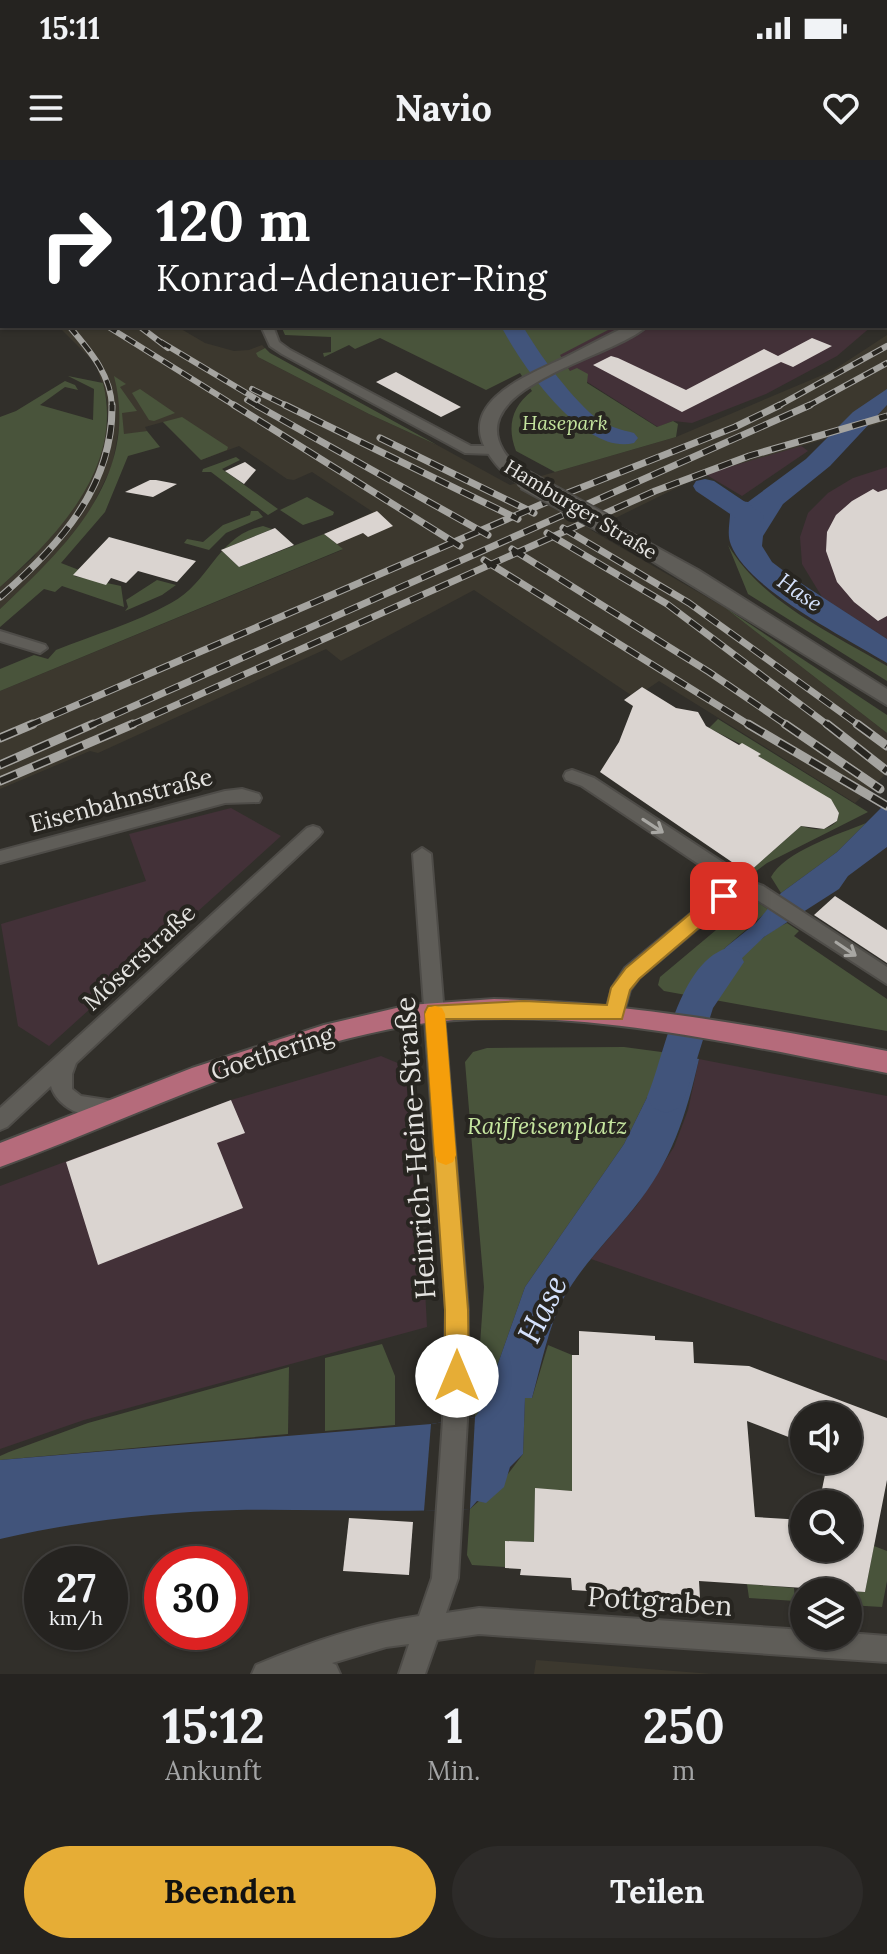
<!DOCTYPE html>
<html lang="de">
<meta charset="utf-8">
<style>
:root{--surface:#252320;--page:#2d2b29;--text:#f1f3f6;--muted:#a3a4a5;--line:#42403e;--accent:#e6ad36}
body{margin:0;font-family:Lora,serif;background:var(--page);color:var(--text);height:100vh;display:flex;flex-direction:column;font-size:30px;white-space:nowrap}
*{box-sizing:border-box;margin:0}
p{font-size:26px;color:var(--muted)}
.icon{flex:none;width:44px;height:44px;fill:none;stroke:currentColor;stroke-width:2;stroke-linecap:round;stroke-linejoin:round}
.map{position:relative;height:1514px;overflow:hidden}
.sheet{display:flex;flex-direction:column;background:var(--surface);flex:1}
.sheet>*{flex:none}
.banner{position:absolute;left:0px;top:0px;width:888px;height:168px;box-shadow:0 2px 6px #0004,0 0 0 2px var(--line);background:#202124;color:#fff;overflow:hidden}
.fabs{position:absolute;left:790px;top:1242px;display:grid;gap:16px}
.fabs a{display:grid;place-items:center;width:72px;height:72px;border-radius:50%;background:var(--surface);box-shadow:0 2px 6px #0004,0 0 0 2px var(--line);font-size:40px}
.speed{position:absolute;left:24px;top:1386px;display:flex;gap:16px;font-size:40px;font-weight:700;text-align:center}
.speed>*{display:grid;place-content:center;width:104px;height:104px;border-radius:50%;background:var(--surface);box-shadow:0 2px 6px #0004,0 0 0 2px var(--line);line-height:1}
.speed small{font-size:20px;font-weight:400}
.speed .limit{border:12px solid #d22;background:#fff;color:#111}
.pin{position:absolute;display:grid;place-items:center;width:68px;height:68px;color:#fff;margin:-34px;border-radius:16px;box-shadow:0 4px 12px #0006}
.me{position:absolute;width:88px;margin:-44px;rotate:0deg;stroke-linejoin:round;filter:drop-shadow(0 0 6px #0008)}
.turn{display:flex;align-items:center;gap:28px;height:168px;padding:0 24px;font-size:36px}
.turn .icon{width:104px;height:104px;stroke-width:2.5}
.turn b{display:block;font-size:56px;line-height:68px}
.eta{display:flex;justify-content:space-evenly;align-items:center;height:136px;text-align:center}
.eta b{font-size:48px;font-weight:700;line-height:56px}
.primary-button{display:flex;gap:16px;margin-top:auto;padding:16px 24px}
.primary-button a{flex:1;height:92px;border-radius:48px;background:var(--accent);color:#111;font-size:32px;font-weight:700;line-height:92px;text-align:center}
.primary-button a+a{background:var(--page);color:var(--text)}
.status{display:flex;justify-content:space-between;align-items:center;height:56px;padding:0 40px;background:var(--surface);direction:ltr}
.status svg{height:22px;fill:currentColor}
header{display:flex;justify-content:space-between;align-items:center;height:104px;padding:0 24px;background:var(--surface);font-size:36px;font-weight:700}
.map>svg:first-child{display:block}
.commercial{fill:#433138}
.built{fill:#3c382e}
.green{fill:#49543b}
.water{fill:#41547b}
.pier{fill:#312f2a}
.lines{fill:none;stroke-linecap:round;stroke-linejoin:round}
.river{fill:#41547b;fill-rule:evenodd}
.building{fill:#dad4d0;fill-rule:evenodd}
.minor-casing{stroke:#4e4c48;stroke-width:4}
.tertiary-casing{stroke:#4e4c48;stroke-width:4}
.secondary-casing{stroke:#4e4c48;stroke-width:28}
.primary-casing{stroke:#4e4c48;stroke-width:4}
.minor{fill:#5f5d58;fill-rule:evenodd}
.tertiary{fill:#5f5d58;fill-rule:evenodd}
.secondary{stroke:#8a646a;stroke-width:24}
.primary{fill:#b56b7b;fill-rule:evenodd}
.rail-far2-casing{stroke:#a5a4a0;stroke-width:6}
.rail-far1-casing{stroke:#a5a4a0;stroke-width:7}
.rail-casing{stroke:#a5a4a0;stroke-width:9}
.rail-far2{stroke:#272520;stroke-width:4;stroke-dasharray:11;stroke-linecap:butt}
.rail-far1{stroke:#272520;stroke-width:5;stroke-dasharray:14;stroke-linecap:butt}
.rail{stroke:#272520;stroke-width:6;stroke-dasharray:18;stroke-linecap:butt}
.tertiary-bridge-casing{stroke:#4e4c48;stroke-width:22;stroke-linecap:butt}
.tertiary-bridge{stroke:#5f5d58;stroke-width:19}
.oneway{stroke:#a8a7a3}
.route{fill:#e6ad36;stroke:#967023;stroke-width:2}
.slow{fill:#f59e0b}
.labels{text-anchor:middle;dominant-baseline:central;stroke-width:8;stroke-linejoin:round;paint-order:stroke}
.far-park-label{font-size:20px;font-style:italic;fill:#c4e49e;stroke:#272520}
.far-street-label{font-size:20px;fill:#e4e3e0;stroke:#272520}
.far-water-label{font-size:22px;font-style:italic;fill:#d5e2fd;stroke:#272520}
.street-label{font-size:24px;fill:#e4e3e0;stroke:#272520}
.park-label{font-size:24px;font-style:italic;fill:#c4e49e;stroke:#272520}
.near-street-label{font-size:28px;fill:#e4e3e0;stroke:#272520}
.near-water-label{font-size:32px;font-style:italic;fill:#d5e2fd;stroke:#272520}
</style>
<div class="status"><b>15:11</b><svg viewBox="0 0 49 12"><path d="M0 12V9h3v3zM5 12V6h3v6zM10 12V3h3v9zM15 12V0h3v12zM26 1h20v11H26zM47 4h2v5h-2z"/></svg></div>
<header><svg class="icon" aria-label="menu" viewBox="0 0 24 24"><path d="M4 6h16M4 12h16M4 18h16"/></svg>Navio<svg class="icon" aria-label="heart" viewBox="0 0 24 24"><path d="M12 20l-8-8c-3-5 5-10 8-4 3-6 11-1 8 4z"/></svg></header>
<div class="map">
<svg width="887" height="1514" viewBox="0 0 887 1514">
<rect width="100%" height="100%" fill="#312f2a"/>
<g class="commercial">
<polygon points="654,0 887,0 887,129 886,2"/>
<polygon points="599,166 872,166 837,196 766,234 692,263 673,261 658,267 570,211 559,195 607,170"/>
<polygon points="800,285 808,291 742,336 705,314"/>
<polygon points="887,307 887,479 822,437 802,404 800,377 808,353 828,333 853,318"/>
<polygon points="231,648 281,676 49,886 18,866 1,764 146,721 129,674"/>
<polygon points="381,896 407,907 421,1052 427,1167 84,1260 0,1289 0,1026 231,940"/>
<polygon points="699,899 887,936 887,1201 591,1099 637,1045 674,987 688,950"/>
</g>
<g class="built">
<polygon points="58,166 176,166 205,183 234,191 249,190 262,185 265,188 257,193 258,197 369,254 437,285 510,325 676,277 832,211 887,175 887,261 705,314 591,370 724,447 887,573 887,613 855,643 659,521 646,530 641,527 631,535 474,430 341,501 326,489 98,593 90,591 0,629 0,531 342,390 324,374 373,352 312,312 294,320 287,319 239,286 201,300 163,262 145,267 147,271 124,275 121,258 112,306 89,353 50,402 0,449 0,427 34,397 108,262 107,241 96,204"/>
<polygon points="536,1500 712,1514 534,1514"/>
</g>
<g class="green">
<path d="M281,166H599L608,170L560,195L570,211L577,208L588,214L587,223L657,267L673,261L678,264L676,277L555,312L516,291C507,268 511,247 532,231L520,213L486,230L380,178L355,189L349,185L324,197L323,193L331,192V177L285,175Z"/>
<polygon points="265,188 270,193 437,285 369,254 258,197 256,193"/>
<path d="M68,216L103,223C124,306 58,376 0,427V257L16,251L65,221L75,225L78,230L65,227L40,245L93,260L94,229Z"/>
<path d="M114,216L126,224L120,227L137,251L122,253L124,274L147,271L160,287L128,296L105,352L61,403L79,410L74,416L121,426L124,447L62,426L55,432L44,429L0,467V449C67,386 140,316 114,216Z"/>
<polygon points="140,229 175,253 154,261 149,260 132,233"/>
<polygon points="182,257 228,287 227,290 201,300 163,262"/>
<polygon points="236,297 240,300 222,309 278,349 268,355 211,312 202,312 203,309"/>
<polygon points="307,337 334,352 333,355 303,365 280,350"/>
<polygon points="251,351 258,351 263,357 226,373 209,390 184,383 187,379 203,382 223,365 250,355"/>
<path d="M263,366L272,369L221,390L239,407L324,374L343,389L0,531V509L34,495L48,499L56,490C93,475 135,463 171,443C211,422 216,376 263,366Z"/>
<path d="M728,385C762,442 832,473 887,506V521L748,434Z"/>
<polygon points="157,420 176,425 162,435 125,451 128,447 126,440"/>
<polygon points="724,447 887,555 887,573"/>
<path d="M718,559L868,652L767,703L755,712L748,713L801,666C815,670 827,672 837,661L839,653L833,643L758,596L760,594L709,568Z"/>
<path d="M866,663L837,692L781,733L771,717C784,692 839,674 866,663Z"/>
<polygon points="753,739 769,750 726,787 686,835 664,831 658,825 660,817"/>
<path d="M787,763L799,771L794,776L887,839V871L709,839C717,816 764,772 787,763Z"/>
<polygon points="624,887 669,893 624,984 525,1127 483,1246 475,1257 484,1127 465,902 473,892 487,888"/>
<polygon points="382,1184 395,1216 395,1265 325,1271 325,1198"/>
<polygon points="548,1185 572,1195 572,1331 535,1329 534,1382 505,1381 505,1407 472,1405 467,1395 470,1349 505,1318 523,1294 525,1237 532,1238"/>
<polygon points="289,1207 288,1274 0,1300 0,1296 9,1292 88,1263"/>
<polygon points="874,1386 887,1391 887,1421 882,1447 848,1445 848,1432 804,1432 804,1442 802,1428 865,1432"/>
<polygon points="747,1424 794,1428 795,1441 749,1438"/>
</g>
<g class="water">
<path d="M887,229V245L830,306L783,344L763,376L762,386L772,402L793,418L887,479V503C845,477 749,430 731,385C726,373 731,360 730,348L726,343L732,340L748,342L806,299L853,252Z"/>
<polygon points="887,642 887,687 848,716 839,729 764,777 714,825 709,839 686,835 726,787 756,763 781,733 837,692"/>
<path d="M669,893L699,899C686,956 672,1001 634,1048C610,1078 582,1105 563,1139C548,1168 541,1206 532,1238H525L523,1294L510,1307L504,1327L486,1343L477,1341L470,1349C392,1353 315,1349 237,1350C158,1352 77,1361 0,1379V1300L431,1264L475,1257L483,1246L525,1127L624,984Z"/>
</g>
<polygon class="pier" points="475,1257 470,1349 424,1351 431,1264"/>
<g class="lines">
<g class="river">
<polygon points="529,0 548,0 549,2 530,2"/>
<path d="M501,166H523C537,192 575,243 599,260C610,267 622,270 634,273L638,278L634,283C584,296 521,205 501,166Z"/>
<polygon points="705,319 714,321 760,352 764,357 760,362 742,362 696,331 693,326 696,321"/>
<path d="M727,788L739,792L744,802L713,848L685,937L679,948L666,953L653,948L647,937C665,894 678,804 727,788Z"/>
</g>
</g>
<g class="building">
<polygon points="812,178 832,186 793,207 781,202 682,252 593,205 611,196 618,198 686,230 764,189 778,196"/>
<polygon points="396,212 418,224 461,247 441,257 376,222"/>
<polygon points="245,302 256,310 244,324 225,311"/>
<polygon points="150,320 156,320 177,324 153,337 125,332"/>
<polygon points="873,329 878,332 887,329 887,456 878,461 854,442 837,422 826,391 827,372 836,355 852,341"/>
<polygon points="377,351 393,366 368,377 363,373 337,384 324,374"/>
<polygon points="275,368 294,385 239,407 221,390"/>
<polygon points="109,377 196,401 177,422 138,411 126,423 111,418 106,425 73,415"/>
<polygon points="642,527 676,548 698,552 706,566 739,585 742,583 761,594 758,596 831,639 839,653 837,661 824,669 801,666 748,713 632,634 600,612 619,582 633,546 624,540"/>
<polygon points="835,736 887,770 887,803 814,755"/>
<polygon points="231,940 245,973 217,983 243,1048 98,1105 66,1002"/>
<path d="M579,1171L655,1176V1180L693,1182L694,1203L749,1206L887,1258V1320L865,1432L699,1421L700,1438L572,1430L571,1418L520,1415L521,1409L505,1408V1381L534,1382L535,1328L572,1331V1195H579ZM804,1256H848V1300H828L819,1344H848V1388H804V1360L755,1357L747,1261L804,1283Z"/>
<polygon points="349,1358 413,1362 409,1415 343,1411"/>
</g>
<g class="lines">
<g class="minor-casing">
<g id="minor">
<polygon points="115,0 125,0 126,2 116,2"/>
<polygon points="261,166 273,166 279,182 290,190 471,286 493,286 499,290 493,294 465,293 282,194 270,186"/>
<polygon points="0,471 45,485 47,488 40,493 0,481"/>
<polygon points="572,610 594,618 730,707 737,717 763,726 887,807 887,824 751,736 736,730 730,741 639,818 630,830 622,859 615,862 608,859 605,854 612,828 625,808 717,732 722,723 718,717 582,626 566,620 564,616 566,612"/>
<polygon points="242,629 259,634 261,638 259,642 225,643 0,703 0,691 225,631"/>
<path d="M313,666L319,668L322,672L319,676L76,903L72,914V929L81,936L120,942L123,948L120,954C95,963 59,952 51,926L7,967L0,970V948L307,668Z"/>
<path d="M422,688L431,694L468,1150L467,1260L458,1418L446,1453L479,1448L804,1470V1476H848V1473L887,1476V1502L479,1474L437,1480L425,1514H399L409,1484L386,1487L332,1503L336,1505L340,1514H252L256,1505C308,1483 362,1464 419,1456L432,1418L443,1260L446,1150L413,694Z"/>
</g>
</g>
<g class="tertiary-casing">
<g id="tertiary">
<polygon points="748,0 760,0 761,2 749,2"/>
<path d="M627,166H647C615,197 465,226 503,290C510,303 524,309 534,320L525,325C510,321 496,306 488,293C455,241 531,214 566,197C586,187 606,176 627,166Z"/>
<polygon points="603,358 698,410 887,529 887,545 597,367 594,363 597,359"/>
</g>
</g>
<g class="secondary-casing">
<g id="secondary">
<polyline points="251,2 253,0"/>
<polyline points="0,151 2,150"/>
</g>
</g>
<g class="primary-casing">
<path id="primary" d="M494,839C627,842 756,866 887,891V913C740,885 554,840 406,866C264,891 134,958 0,1007V983L192,908L324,865L409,845Z"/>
</g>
<use href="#minor" class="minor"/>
<use href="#tertiary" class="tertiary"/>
<use href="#secondary" class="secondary"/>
<use href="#primary" class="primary"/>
<g class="rail-far2-casing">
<g id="rail-far2">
<path d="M69,166C89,190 111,214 112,247"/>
<polyline points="107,166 237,247"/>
<polyline points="139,166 168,188"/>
<polyline points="161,182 258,240"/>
<polyline points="252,229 289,247"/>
<polyline points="247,240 259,247"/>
<polyline points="776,247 887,186"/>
<polyline points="806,247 887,203"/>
</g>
</g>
<g class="rail-far1-casing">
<g id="rail-far1">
<polyline points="234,245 460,386"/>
<polyline points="256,245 488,375"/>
<polyline points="285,245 518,359"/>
<polyline points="380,278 534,353"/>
<polyline points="563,368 689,443 860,566"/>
<polyline points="547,373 667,444 829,566"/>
<polyline points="512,389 709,512 788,566"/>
<polyline points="484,400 751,566"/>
<path d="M0,437C59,386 113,327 112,245"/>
<polyline points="28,566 570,332 735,267 780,245"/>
<polyline points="89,566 810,245"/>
<polyline points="129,566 655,331 749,296 887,256"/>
</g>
</g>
<g class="rail-casing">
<g id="rail">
<polyline points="748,564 887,646"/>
<polyline points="785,564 880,629"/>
<polyline points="827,564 887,611"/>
<polyline points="857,564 887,586"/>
<polyline points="0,578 33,564"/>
<polyline points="0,605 93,564"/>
<polyline points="0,621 133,564"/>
</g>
</g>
<use href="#rail-far2" class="rail-far2"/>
<use href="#rail-far1" class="rail-far1"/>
<use href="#rail" class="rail"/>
<g class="tertiary-bridge-casing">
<polyline id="tertiary-bridge" points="525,320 603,363"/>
</g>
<use href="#tertiary-bridge" class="tertiary-bridge"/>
</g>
<defs><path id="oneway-shaft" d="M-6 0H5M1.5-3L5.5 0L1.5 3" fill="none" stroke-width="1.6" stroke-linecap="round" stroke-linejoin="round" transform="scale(2)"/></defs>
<g class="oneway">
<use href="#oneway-shaft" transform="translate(653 666) rotate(33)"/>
<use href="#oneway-shaft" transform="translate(846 789) rotate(34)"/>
</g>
<polygon class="route" points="724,729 733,736 730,741 639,819 630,830 622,859 445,859 468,1150 469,1216 465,1225 457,1228 449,1225 445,1216 445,1150 425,852 428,846 524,841 607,845 611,828 626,808 717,731"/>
<polygon class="slow" points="435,846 442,848 445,854 456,995 453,1002 446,1005 438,1002 435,995 425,854 428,848"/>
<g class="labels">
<g class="far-park-label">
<text x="565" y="262">Hasepark</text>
</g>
<g class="far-street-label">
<text transform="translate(581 349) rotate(31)">Hamburger Straße</text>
</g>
<g class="far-water-label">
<text transform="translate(800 432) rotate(35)">Hase</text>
</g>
<g class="street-label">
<text transform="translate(121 640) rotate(-15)">Eisenbahnstraße</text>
<text transform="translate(139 797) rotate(-43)">Möserstraße</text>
<text transform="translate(272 893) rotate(-18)">Goethering</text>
</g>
<g class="park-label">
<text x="547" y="965">Raiffeisenplatz</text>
</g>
<g class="near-street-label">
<text transform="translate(415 988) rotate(-94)">Heinrich-Heine-Straße</text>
<text transform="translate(660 1441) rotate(4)">Pottgraben</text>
</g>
<g class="near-water-label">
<text transform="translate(542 1149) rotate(-64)">Hase</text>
</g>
</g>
</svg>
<div class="fabs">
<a><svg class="icon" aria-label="sound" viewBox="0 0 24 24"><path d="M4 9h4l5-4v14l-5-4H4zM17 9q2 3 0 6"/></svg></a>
<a><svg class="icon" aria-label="search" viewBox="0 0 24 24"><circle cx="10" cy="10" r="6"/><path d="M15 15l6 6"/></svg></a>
<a><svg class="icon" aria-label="layers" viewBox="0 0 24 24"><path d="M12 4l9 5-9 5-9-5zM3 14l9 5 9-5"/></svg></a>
</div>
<div class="speed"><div>27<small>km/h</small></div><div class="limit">30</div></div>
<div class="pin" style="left:724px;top:736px;background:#d93025"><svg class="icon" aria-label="arrive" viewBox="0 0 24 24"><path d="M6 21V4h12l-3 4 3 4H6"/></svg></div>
<svg class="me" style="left:457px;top:1216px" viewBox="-20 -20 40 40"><circle r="19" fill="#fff"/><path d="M0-13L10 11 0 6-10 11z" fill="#e6ad36"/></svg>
<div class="banner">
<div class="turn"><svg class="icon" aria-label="right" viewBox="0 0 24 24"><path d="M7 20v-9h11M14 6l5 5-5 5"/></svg><div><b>120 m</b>Konrad-Adenauer-Ring</div></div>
</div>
</div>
<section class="sheet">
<div class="eta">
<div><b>15:12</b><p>Ankunft</p></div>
<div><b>1</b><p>Min.</p></div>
<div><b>250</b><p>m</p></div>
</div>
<div class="primary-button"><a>Beenden</a><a>Teilen</a></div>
</section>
